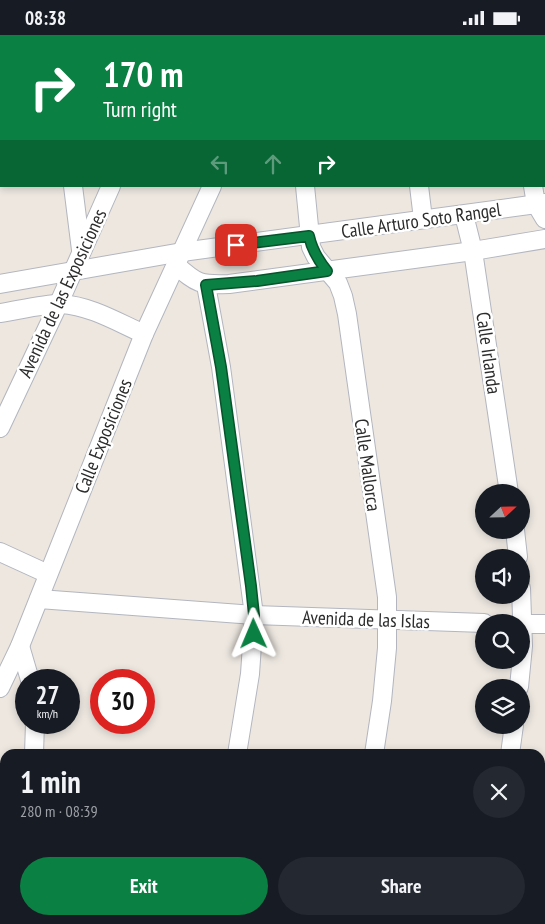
<!DOCTYPE html>
<meta charset="utf-8">
<style>
:root{--surface:#171b24;--page:#242831;--text:#f1f3f6;--muted:#9ea1a6;--accent:#0b8043}
body{margin:0;font-family:"PT Sans Narrow",sans-serif;background:var(--page);color:var(--text);height:100vh;display:flex;flex-direction:column;font-size:19px;white-space:nowrap}
*{box-sizing:border-box;margin:0}
p{font-size:16px;color:var(--muted)}
.icon{flex:none;width:28px;height:28px;fill:none;stroke:currentColor;stroke-width:2;stroke-linecap:round;stroke-linejoin:round}
.map{position:relative;flex:1;overflow:hidden}
.sheet{position:absolute;left:0px;top:714px;width:545px;height:176px;display:flex;flex-direction:column;background:var(--surface);border-radius:15px 15px 0 0;box-shadow:0 2px 8px #0003}
.sheet>*{flex:none}
.guide{position:absolute;left:0px;top:0px;width:545px;height:152px;box-shadow:0 2px 8px #0003;background:#0b8043;color:#fff;overflow:hidden}
.needle{width:32px;rotate:68deg}
.buttons{position:absolute;left:475px;top:449px;display:grid;gap:10px}
.buttons a{display:grid;place-items:center;width:55px;height:55px;border-radius:50%;background:var(--surface);box-shadow:0 2px 8px #0003;font-size:25px}
.speed{position:absolute;left:15px;top:634px;display:flex;gap:10px;font-size:25px;font-weight:700;text-align:center}
.speed>*{display:grid;place-content:center;width:65px;height:65px;border-radius:50%;background:var(--surface);box-shadow:0 2px 8px #0003;line-height:1}
.speed small{font-size:12px;font-weight:400}
.speed .limit{border:8px solid #d22;background:#fff;color:#111}
.pin{position:absolute;display:grid;place-items:center;width:42px;height:42px;color:#fff;margin:-21px;border-radius:10px;box-shadow:0 2px 8px #0006}
.me{position:absolute;width:55px;margin:-28px;rotate:359deg;stroke-linejoin:round;filter:drop-shadow(0 0 4px #0008)}
.turn{display:flex;align-items:center;gap:18px;height:105px;padding:0 20px;font-size:22px}
.turn .icon{width:65px;height:65px;stroke-width:2.5}
.turn b{display:block;font-size:35px;line-height:42px}
.lanes{display:flex;align-items:center;height:48px;padding:0 20px;background:#0003;justify-content:center;gap:25px;direction:ltr}
.lanes .off{opacity:.35}
.round{display:grid;place-items:center;flex:none;width:52px;height:52px;border-radius:26px;background:var(--page)}
.summary{display:flex;align-items:center;justify-content:space-between;height:85px;padding:0 20px}
h1{font-size:30px;font-weight:800;line-height:38px}
.action{display:flex;gap:10px;margin-top:auto;padding:10px 20px}
.action a{flex:1;height:58px;border-radius:30px;background:var(--accent);color:#fff;font-size:20px;font-weight:800;line-height:58px;text-align:center}
.action a+a{background:var(--page);color:var(--text)}
.status{display:flex;justify-content:space-between;align-items:center;height:35px;padding:0 25px;background:var(--surface);direction:ltr}
.status svg{height:14px;fill:currentColor}
.map>svg:first-child{display:block}
.lines{fill:none;stroke-linecap:round;stroke-linejoin:round}
.minor-casing{stroke:#b3b6bf;stroke-width:20}
.minor{stroke:#fff;stroke-width:18}
.route-casing{stroke:#07532c;stroke-width:12}
.route{stroke:#0b8043;stroke-width:9}
.labels{text-anchor:middle;dominant-baseline:central;stroke-width:5;stroke-linejoin:round;paint-order:stroke}
.street-label{font-size:19px;fill:#2c2c2c;stroke:#fff}
</style>
<div class="status"><b>08:38</b><svg viewBox="0 0 49 12"><path d="M0 12V9h3v3zM5 12V6h3v6zM10 12V3h3v9zM15 12V0h3v12zM26 1h20v11H26zM47 4h2v5h-2z"/></svg></div>
<div class="map">
<svg width="545" height="889" viewBox="0 0 545 889">
<rect width="100%" height="100%" fill="#ede7e0"/>
<g class="lines">
<g class="minor-casing">
<g id="minor">
<polyline points="19,0 19,1"/>
<polyline points="114,0 114,1"/>
<polyline points="401,0 401,1"/>
<polyline points="512,0 512,1"/>
<polyline points="153,1 160,0"/>
<polyline points="179,1 179,0"/>
<polyline points="280,1 281,0"/>
<polyline points="0,22 1,22"/>
<polyline points="73,151 81,215"/>
<polyline points="305,151 311,212 316,222 338,248 343,261 347,279 387,562 387,613 382,666 374,719"/>
<polyline points="419,151 423,184"/>
<polyline points="533,151 536,169 545,184"/>
<polyline points="464,180 473,216 509,458"/>
<path d="M176,230C197,249 200,250 229,249L473,216L545,204"/>
<polyline points="0,249 182,217 545,168"/>
<polyline points="206,250 221,332 254,580 250,639 237,719"/>
<path d="M0,278C15,276 47,268 61,269C91,271 117,287 144,299"/>
<polyline points="0,393 59,268 111,151"/>
<polyline points="515,495 518,522"/>
<polyline points="0,517 48,539"/>
<polyline points="39,564 254,580 484,588"/>
<polyline points="521,589 545,589"/>
<polyline points="20,611 30,645"/>
<polyline points="519,652 523,611 521,553"/>
<polyline points="0,653 20,611 144,299 212,151"/>
<polyline points="34,719 35,688"/>
<polyline points="510,719 514,690"/>
<polyline points="0,843 5,843"/>
<polyline points="4,889 5,884"/>
<polyline points="212,889 212,885"/>
<polyline points="352,889 352,885"/>
<polyline points="416,889 417,885"/>
<polyline points="487,889 488,885"/>
</g>
</g>
<use href="#minor" class="minor"/>
</g>
<g class="lines">
<g class="route-casing">
<path id="route" d="M236,210L309,201C312,215 318,225 327,236L257,246L206,250L221,332L251,551L254,580V599"/>
</g>
<use href="#route" class="route"/>
</g>
<g class="labels">
<g class="street-label">
<text transform="translate(421 185) rotate(-8)">Calle Arturo Soto Rangel</text>
<text transform="translate(62 258) rotate(-65)">Avenida de las Exposiciones</text>
<text transform="translate(489 318) rotate(82)">Calle Irlanda</text>
<text transform="translate(103 401) rotate(-68)">Calle Exposiciones</text>
<text transform="translate(368 430) rotate(82)">Calle Mallorca</text>
<text transform="translate(366 584) rotate(2)">Avenida de las Islas</text>
</g>
</g>
</svg>
<div class="buttons">
<a><svg class="needle" viewBox="-14 -14 28 28"><path d="M0-13l5 13h-10z" fill="#e53935"/><path d="M0 13l5-13h-10z" fill="#9ea1a6"/></svg></a>
<a><svg class="icon" aria-label="sound" viewBox="0 0 24 24"><path d="M4 9h4l5-4v14l-5-4H4zM17 9q2 3 0 6"/></svg></a>
<a><svg class="icon" aria-label="search" viewBox="0 0 24 24"><circle cx="10" cy="10" r="6"/><path d="M15 15l6 6"/></svg></a>
<a><svg class="icon" aria-label="layers" viewBox="0 0 24 24"><path d="M12 4l9 5-9 5-9-5zM3 14l9 5 9-5"/></svg></a>
</div>
<div class="speed"><div>27<small>km/h</small></div><div class="limit">30</div></div>
<div class="pin" style="left:236px;top:210px;background:#d93025"><svg class="icon" aria-label="arrive" viewBox="0 0 24 24"><path d="M6 21V4h12l-3 4 3 4H6"/></svg></div>
<svg class="me" style="left:254px;top:599px" viewBox="-20 -20 40 40"><path d="M0-17L14 15 0 8-14 15z" fill="#0b8043" stroke="#fff" stroke-width="4"/></svg>
<div class="guide">
<div class="turn"><svg class="icon" aria-label="right" viewBox="0 0 24 24"><path d="M7 20v-9h11M14 6l5 5-5 5"/></svg><div><b>170 m</b>Turn right</div></div>
<div class="lanes"><svg class="icon off" aria-label="left" viewBox="0 0 24 24"><path d="M17 20v-9H6M10 6l-5 5 5 5"/></svg><svg class="icon off" aria-label="ahead" viewBox="0 0 24 24"><path d="M12 20V5M6 11l6-6 6 6"/></svg><svg class="icon" aria-label="right" viewBox="0 0 24 24"><path d="M7 20v-9h11M14 6l5 5-5 5"/></svg></div>
</div>
<section class="sheet">
<div class="summary"><div><h1>1 min</h1><p>280 m · 08:39</p></div><a class="round"><svg class="icon" aria-label="close" viewBox="0 0 24 24"><path d="M6 6l12 12M18 6L6 18"/></svg></a></div>
<div class="action"><a>Exit</a><a>Share</a></div>
</section>
</div>
